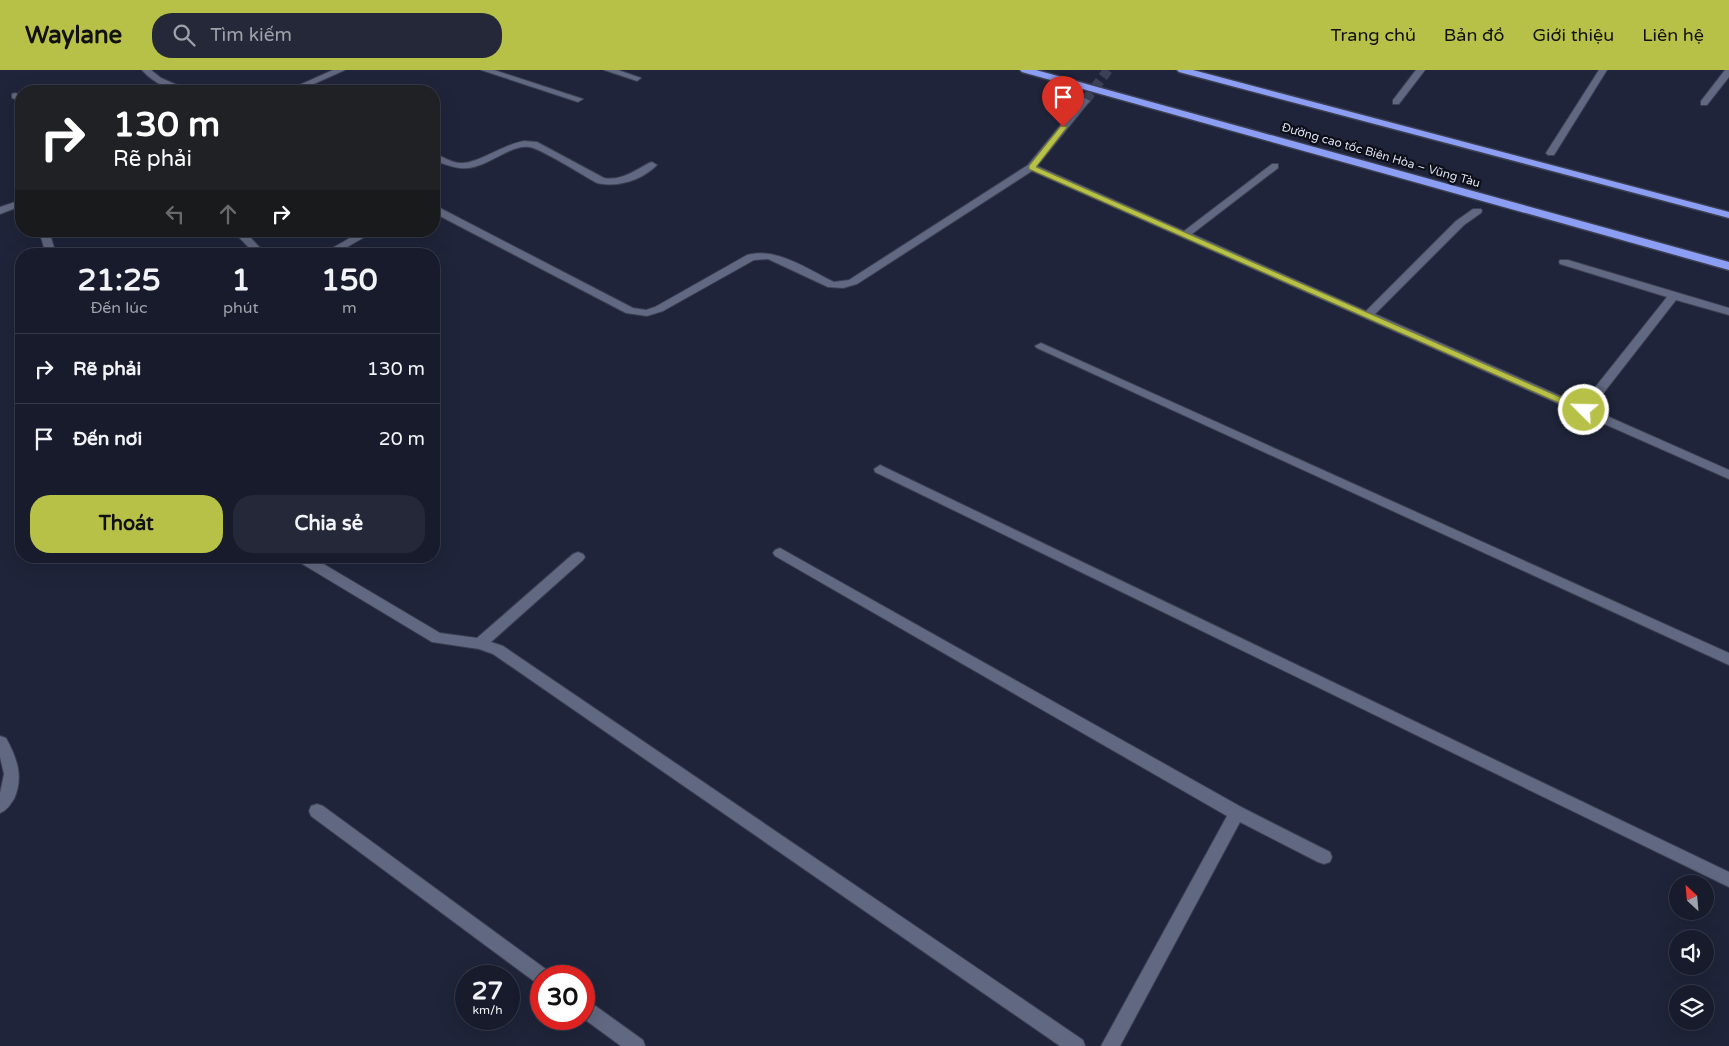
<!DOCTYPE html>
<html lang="vi">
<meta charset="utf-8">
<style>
:root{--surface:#171b2c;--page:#242838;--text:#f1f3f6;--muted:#9ea1a9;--line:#363948;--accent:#b8c147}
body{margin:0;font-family:"Varela Round",sans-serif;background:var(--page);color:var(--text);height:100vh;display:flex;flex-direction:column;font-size:19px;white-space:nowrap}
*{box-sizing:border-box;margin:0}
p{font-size:16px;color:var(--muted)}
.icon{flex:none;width:28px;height:28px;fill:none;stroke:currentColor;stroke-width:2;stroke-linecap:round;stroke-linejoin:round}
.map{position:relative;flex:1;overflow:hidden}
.drawer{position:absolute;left:15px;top:178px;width:425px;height:315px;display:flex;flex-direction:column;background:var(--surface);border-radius:20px;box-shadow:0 5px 20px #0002,0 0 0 1px var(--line)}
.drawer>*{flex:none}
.top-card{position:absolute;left:15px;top:15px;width:425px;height:152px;border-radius:20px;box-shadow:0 5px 20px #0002,0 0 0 1px var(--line);background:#202124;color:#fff;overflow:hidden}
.needle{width:32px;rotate:334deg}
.controls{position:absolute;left:1669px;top:805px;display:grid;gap:10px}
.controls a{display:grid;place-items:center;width:45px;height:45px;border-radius:50%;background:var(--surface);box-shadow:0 5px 20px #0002,0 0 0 1px var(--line);font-size:25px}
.speed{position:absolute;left:455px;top:895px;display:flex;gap:10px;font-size:25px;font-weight:700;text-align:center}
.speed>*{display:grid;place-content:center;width:65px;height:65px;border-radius:50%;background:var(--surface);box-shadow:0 5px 20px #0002,0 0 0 1px var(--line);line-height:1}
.speed small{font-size:12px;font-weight:400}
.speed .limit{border:8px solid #d22;background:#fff;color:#111}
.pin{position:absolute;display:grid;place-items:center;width:42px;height:42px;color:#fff;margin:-51px -21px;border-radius:50% 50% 50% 0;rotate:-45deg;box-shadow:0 0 5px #0007}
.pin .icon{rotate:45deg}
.me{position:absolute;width:55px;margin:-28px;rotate:293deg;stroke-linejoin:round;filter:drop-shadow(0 0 4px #0008)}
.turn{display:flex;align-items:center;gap:18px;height:105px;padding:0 15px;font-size:22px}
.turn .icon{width:65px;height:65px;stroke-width:2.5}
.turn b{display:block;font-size:35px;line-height:42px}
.lanes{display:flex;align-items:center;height:48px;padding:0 15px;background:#0003;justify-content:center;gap:25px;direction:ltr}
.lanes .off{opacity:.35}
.eta{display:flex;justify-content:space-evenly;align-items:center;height:85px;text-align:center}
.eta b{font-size:30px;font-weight:800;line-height:35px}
.button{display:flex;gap:10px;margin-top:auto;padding:10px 15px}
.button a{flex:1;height:58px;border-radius:20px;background:var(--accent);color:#111;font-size:20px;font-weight:800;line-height:58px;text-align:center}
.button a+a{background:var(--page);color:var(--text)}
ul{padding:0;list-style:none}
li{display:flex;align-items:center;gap:15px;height:70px;padding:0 15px;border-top:1px solid var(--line)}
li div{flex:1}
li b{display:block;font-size:19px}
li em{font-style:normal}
header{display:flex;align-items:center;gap:30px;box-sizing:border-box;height:70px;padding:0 25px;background:var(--accent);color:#111}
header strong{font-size:24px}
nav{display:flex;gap:28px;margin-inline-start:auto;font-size:18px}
.search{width:350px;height:45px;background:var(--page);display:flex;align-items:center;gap:12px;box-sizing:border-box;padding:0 18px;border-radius:20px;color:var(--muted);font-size:19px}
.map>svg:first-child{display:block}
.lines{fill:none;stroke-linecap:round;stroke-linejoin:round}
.minor-tunnel{stroke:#3b4055;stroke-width:10;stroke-dasharray:10 5;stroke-linecap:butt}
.minor-casing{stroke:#3b3f51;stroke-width:2}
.motorway-casing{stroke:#3b3f51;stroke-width:3}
.minor{fill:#616881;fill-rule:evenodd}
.motorway{fill:#8b9ef4;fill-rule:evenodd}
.route{fill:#b8c147;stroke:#787d2e}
.labels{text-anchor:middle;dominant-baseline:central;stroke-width:4.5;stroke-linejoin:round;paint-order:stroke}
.far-street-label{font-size:12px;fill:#dbdfee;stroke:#0c0e18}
</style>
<header>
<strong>Waylane</strong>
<div class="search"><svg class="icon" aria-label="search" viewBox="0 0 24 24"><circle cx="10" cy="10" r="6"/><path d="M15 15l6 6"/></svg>Tìm kiếm</div>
<nav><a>Trang chủ</a><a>Bản đồ</a><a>Giới thiệu</a><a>Liên hệ</a></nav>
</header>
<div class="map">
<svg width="1729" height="976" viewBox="0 0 1729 976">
<rect width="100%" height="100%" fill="#1f243a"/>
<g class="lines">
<polyline class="minor-tunnel" points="1085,31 1108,0"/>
<g class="minor-casing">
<g id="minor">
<path d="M142,0H151L161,8L191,21C173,22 154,14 142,0Z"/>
<polygon points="333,0 345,0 298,21 286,21"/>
<polygon points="481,0 494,0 583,29 578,32 575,31"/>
<polygon points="604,0 618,0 641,8 637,11"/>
<polygon points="1416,0 1425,0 1399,34 1393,34 1393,30"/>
<polygon points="1599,0 1607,0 1554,85 1548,85 1546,83"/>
<polygon points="1725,0 1729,0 1729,7 1707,35 1701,35 1701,31"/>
<polygon points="15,23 21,25 21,31 12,28 12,24"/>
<path d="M1085,28L1090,31L1088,33L1037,96L1184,161L1272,94H1278V98L1192,164L1366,241L1456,151L1473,139H1481L1482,141L1481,143L1464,155L1375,244L1581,335L1667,227L1560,194L1559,192L1560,190H1568L1729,238V245L1676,230L1591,339L1729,400V409L1032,101L857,214L843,218L828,217L768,189L754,190L663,241L647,246L626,243L434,143V136L438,137L633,238L646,240L655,237L747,185C777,177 807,199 834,212L849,210L1028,95L1082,29Z"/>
<path d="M524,71L537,72L604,108C621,111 634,101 649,93L652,92L657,95C642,110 618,118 597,113C584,106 540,78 529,77C520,76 511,80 503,84C474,99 466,104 434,90V84C443,86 451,93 461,93C477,94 504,74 524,71Z"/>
<polygon points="21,130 21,136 0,144 0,137"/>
<polygon points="39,161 49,161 56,184 46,184"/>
<polygon points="233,161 244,161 266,184 255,184"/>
<polygon points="362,161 375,161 335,184 322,184"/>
<polygon points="1041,273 1729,583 1729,595 1037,278 1035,276"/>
<polygon points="880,395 1729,802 1729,817 875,402 874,399"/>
<polygon points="780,478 1243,738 1330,782 1332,787 1330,792 1324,794 1318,792 1240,752 1120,976 1101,976 1227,746 775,486 773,483 775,480"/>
<polygon points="578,482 583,484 585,487 583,490 491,572 503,576 1083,970 1085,976 1060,976 493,584 479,579 432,572 294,489 292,486 310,486 440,563 477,568 573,484"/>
<path d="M0,666L6,668C17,688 24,707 14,729C10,735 7,740 0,743V723L4,704L0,687Z"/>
<polygon points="317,734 323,736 547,900 550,906 541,906 541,914 535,912 311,746 309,741 311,736"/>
<polygon points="584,930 590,932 643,970 645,976 621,976 584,949"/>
</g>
</g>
<g class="motorway-casing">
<g id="motorway">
<polygon points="1020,0 1036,0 1729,192 1729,200 1022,2"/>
<polygon points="1177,0 1193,0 1729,142 1729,148 1179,2"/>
</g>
</g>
<use href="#minor" class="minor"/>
<use href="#motorway" class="motorway"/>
</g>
<polygon class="route" points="1061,56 1067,57 1036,97 1589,340 1584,343 1580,342 1029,99 1029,96"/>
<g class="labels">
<g class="far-street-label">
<text transform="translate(1381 85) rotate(16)">Đường cao tốc Biên Hòa – Vũng Tàu</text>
</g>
</g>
</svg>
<div class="controls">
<a><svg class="needle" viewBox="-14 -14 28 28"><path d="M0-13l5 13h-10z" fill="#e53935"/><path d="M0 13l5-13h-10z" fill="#9ea1a9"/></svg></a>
<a><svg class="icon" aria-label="sound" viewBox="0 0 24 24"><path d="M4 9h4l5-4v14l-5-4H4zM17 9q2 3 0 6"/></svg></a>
<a><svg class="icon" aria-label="layers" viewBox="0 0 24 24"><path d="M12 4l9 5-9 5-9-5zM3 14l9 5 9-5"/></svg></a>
</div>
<div class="speed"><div>27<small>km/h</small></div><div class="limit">30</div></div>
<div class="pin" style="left:1063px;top:57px;background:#d93025"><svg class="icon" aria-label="arrive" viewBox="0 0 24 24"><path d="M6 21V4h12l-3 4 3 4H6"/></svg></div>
<svg class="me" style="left:1584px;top:340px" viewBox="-20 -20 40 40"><circle r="17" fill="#b8c147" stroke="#fff" stroke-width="3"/><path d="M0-11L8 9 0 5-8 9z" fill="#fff"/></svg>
<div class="top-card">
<div class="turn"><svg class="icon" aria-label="right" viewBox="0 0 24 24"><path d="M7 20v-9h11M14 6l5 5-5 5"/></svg><div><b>130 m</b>Rẽ phải</div></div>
<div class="lanes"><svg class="icon off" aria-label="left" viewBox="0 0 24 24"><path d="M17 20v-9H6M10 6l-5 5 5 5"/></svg><svg class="icon off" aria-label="ahead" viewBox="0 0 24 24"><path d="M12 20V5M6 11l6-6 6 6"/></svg><svg class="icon" aria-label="right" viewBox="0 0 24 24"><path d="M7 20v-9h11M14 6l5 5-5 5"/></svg></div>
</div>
<section class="drawer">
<div class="eta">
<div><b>21:25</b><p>Đến lúc</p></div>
<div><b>1</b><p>phút</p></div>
<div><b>150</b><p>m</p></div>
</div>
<ul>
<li><svg class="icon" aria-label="right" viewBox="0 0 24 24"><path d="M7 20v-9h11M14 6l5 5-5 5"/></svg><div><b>Rẽ phải</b></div><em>130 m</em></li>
<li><svg class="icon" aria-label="arrive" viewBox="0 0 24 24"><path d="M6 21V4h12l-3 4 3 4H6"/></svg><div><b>Đến nơi</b></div><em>20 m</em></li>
</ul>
<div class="button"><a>Thoát</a><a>Chia sẻ</a></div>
</section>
</div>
